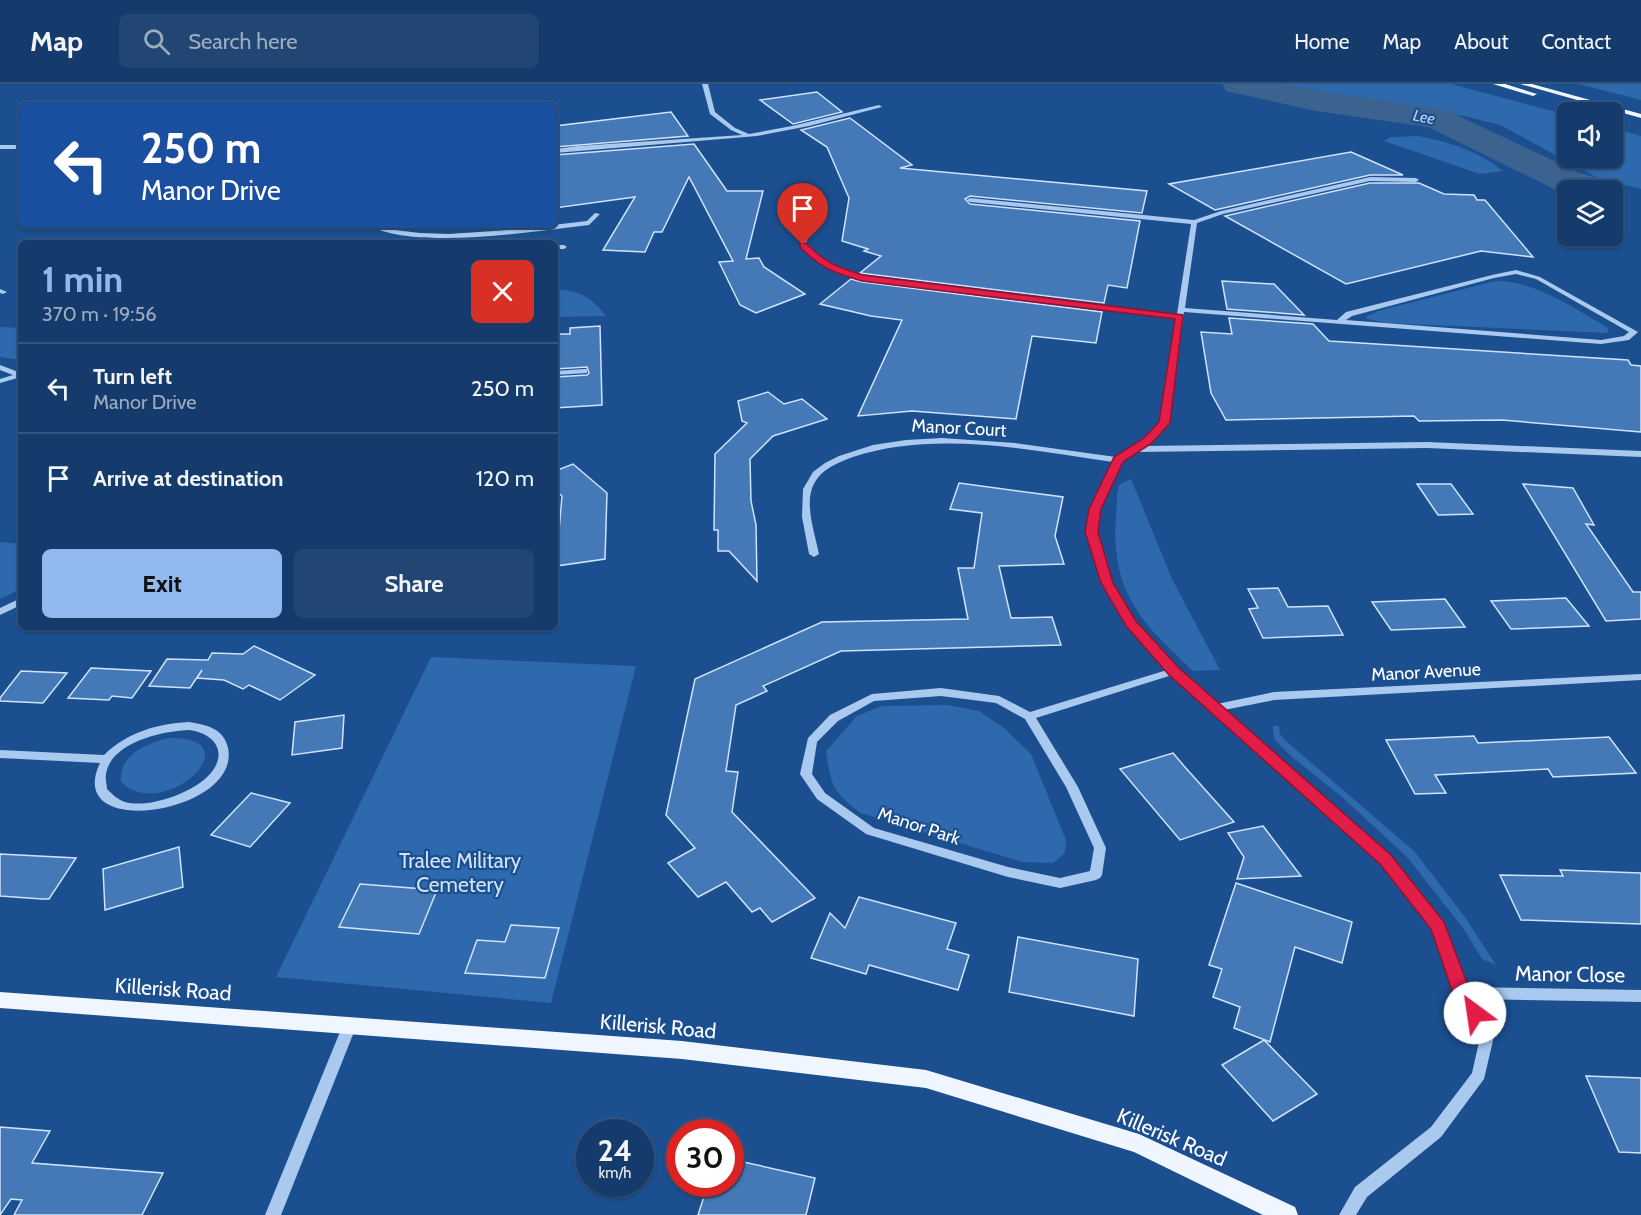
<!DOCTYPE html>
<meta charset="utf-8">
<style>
:root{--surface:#143b6b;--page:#214673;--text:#f1f3f6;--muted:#9dadc1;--line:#33557e;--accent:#90b9f0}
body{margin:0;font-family:Cabin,sans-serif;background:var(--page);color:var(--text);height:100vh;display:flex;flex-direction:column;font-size:22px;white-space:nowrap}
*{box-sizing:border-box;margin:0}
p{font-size:20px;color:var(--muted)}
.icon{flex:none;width:33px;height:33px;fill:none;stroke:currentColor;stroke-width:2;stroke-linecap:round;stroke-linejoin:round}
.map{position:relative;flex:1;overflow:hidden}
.drawer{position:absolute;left:18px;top:156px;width:540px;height:390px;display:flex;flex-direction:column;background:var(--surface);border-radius:9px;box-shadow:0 2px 4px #0004,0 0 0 2px var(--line)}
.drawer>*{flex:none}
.banner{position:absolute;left:18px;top:18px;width:540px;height:126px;border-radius:9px;box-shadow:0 2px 4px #0004,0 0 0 2px var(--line);background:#1a4fa0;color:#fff;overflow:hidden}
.tools{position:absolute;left:1557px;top:18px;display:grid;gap:12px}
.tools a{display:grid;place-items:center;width:66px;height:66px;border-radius:9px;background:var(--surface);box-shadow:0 2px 4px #0004,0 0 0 2px var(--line);font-size:30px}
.speed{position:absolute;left:576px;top:1035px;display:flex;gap:12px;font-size:30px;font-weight:700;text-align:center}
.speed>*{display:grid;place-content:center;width:78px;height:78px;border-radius:50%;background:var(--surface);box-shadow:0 2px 4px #0004,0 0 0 2px var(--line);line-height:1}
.speed small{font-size:15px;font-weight:400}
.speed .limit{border:9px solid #d22;background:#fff;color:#111}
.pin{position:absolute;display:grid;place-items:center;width:51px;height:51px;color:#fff;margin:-62px -26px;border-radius:50% 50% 50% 0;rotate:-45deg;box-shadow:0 0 6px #0007}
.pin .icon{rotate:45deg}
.me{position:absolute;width:66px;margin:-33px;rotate:329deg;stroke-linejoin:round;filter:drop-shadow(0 0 4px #0008)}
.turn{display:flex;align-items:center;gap:21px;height:126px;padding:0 24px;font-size:27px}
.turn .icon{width:78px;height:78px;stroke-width:2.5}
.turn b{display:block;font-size:42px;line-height:51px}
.round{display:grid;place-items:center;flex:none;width:63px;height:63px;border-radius:9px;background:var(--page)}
.overview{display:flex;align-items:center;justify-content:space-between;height:102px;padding:0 24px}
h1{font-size:36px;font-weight:700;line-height:45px;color:var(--accent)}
.button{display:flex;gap:12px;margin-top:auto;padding:12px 24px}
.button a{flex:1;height:69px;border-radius:9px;background:var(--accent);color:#111;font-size:24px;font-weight:700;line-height:69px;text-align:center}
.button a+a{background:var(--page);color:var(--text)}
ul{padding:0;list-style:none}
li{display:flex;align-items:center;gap:18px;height:90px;padding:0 24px;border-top:2px solid var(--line)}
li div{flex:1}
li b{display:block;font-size:22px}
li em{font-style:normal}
header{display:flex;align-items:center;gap:36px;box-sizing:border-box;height:84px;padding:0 30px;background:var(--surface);border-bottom:2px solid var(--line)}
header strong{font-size:28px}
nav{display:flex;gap:33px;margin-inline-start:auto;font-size:21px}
.search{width:420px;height:54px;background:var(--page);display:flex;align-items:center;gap:15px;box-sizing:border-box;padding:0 21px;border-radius:9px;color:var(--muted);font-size:22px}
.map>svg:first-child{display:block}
.green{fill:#2e69ad}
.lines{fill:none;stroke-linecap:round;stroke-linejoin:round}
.river{fill:#3c6290;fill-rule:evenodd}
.building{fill:#4478b7;stroke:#cfe3fa;stroke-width:1.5}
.minor{fill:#a9c9ee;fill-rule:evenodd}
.major{fill:#f0f6ff;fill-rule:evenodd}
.route{fill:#e11d48;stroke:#92132f;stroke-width:1.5}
.labels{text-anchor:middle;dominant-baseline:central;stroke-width:4.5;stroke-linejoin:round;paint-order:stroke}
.far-water-label{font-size:16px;font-style:italic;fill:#b5d3f5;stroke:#1b4f8f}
.street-label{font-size:18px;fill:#fff;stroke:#1b4f8f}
.near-park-label{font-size:21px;fill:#cfe3fa;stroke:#1b4f8f}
.near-street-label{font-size:21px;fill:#fff;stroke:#1b4f8f}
</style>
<header>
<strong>Map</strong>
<div class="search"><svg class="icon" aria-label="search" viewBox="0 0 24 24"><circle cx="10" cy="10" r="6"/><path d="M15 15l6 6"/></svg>Search here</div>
<nav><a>Home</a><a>Map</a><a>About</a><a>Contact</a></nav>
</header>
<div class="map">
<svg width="1641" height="1131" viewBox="0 0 1641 1131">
<rect width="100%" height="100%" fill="#1b4f8f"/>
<g class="green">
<polygon points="1278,0 1451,0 1567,31 1568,74 1612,74 1613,44 1641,52 1641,105 1598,94 1500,41 1464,32 1323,14"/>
<polygon points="1578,0 1641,0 1641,16"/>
<path d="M1418,52C1450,58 1478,67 1503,87L1480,90L1384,57L1391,53Z"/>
<path d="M1495,197C1535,196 1575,226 1609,244L1607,249L1387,239L1367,235V232L1378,227Z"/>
<path d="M555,205C580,207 590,212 606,232L555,233Z"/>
<polygon points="0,243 21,244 21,276 0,273"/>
<path d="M1131,395L1172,495L1220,586L1193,587C1155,550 1121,523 1116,465C1114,447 1117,427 1117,409L1119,401Z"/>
<polygon points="0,458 21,460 21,505 0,515"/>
<polygon points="431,573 636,582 551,919 276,893"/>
<path d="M947,621L979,627L1004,644L1031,670L1066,756L1065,769L1053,779L1022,778L861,729C832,708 831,701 826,667L857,632L882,622Z"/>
<polygon points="1273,642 1279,642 1280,650 1286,657 1414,767 1465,833 1496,881 1482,875 1463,844 1407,773 1342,713 1292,673 1274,655"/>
<path d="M168,654C256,652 165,740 121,698C118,671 146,660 168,654Z"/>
</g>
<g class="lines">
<polygon class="river" points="1222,0 1281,0 1448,27 1580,89 1611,98 1616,106 1612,112 1612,106 1568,106 1568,109 1554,105 1428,43 1316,27 1226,7"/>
</g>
<g class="building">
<polygon points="817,8 842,28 793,40 760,16"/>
<polygon points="671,28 688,52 555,63 555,42"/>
<polygon points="850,34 912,81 900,84 1147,107 1142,129 970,112 965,115 970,120 1140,137 1127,204 1108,201 1104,219 860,189 881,172 864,167 868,165 842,157 849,114 827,63 801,46"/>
<polygon points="694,60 727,107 763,107 746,175 759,174 764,183 805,210 756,229 740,221 719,178 733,177 689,93 662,148 654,148 645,168 603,166 635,113 555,124 555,71"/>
<polygon points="1351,68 1403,91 1370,91 1215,126 1169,100"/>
<polygon points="1370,99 1419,99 1444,110 1474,111 1477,116 1485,116 1533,173 1481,167 1346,200 1225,132"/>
<polygon points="851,195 862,198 1102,228 1096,259 1032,252 1016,335 912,327 858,332 902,236 871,232 820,220"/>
<polygon points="1222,197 1274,200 1304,231 1227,225"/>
<polygon points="1229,234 1313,240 1329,257 1628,276 1631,281 1641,282 1641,348 1502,336 1419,337 1414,332 1226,336 1211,309 1201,248 1232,250"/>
<polygon points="600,242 602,321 555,324 555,293 587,291 589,289 587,283 555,285 555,250 570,250 570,244"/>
<polygon points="768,308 784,320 802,315 827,335 773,352 750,375 751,417 756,441 757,497 729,467 718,467 718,446 714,446 715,370 747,339 742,337 738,317"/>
<polygon points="573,380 607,409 605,475 556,482 562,412 555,406 555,387"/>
<polygon points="959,399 1063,413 1055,452 1064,480 999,482 1011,534 1052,533 1061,561 841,567 763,602 767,607 736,621 726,687 738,688 732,728 815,814 772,838 760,824 752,828 726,798 698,813 668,779 695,764 666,731 695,595 822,538 968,535 958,484 974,484 982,429 950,425"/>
<polygon points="1417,400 1451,400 1473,430 1438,431"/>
<polygon points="1523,400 1573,404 1594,441 1586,440 1633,508 1641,508 1641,535 1606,537"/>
<polygon points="1278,504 1288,523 1328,522 1343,551 1263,554 1249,525 1258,524 1248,505"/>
<polygon points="1566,514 1589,542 1511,545 1491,517"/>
<polygon points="1445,515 1465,543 1391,546 1372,518"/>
<polygon points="254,562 315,591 280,616 249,601 243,605 224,596 197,594 202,586 190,604 149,602 167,575 208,576 212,569 243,570"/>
<polygon points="91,584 151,587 132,614 112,612 109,616 68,614"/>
<polygon points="21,587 67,589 43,619 0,617 0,614"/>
<polygon points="344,631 342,664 292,671 295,638"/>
<polygon points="1474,652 1478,659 1609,653 1636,689 1553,693 1548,685 1435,691 1446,709 1415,710 1386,656"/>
<polygon points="1173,669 1184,682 1234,738 1180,756 1120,685"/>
<polygon points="251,709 290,719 250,763 211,751"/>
<polygon points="1263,742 1301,792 1237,795 1244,773 1228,749"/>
<polygon points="179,763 183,803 105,826 103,785"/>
<polygon points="0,770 76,774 49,815 42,815 0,812"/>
<polygon points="1560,786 1641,789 1641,840 1521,836 1500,791 1563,792"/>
<polygon points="1236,799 1352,838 1342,879 1295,863 1270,958 1234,944 1240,923 1213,913 1222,885 1209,881"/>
<polygon points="360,800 437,806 419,850 339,843"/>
<polygon points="859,813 956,839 947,865 969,871 958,906 869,881 866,890 811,874 830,829 845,844"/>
<polygon points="511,841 559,844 545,894 465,889 477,856 505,858"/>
<polygon points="1018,853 1138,875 1134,932 1009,908"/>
<polygon points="1264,956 1317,1010 1273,1037 1222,981"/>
<polygon points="1586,992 1641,994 1641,1069 1619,1068"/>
<polygon points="0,1043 50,1047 32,1079 163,1089 142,1131 14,1131 22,1116 11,1115 0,1131"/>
<polygon points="730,1075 815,1094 806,1131 698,1131 708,1100 730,1100"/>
</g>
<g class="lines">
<g class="minor">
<polygon points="702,0 708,0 715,28 735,44 749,50 792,42 879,21 882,23 809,42 757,52 555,69 555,65 578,62 742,51 731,46 710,30"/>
<rect x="0" y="61" width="21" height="4"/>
<path d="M1370,93L1416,94L1419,96L1416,98L1370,97L1223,130L1197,139L1185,224L1337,236L1346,228L1492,191L1516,186L1540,193L1638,248L1629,256L1601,260L1184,228L1168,339L1151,359L1146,362L1427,358L1641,367V373L1427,364L1137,368L1122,377L1100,425L1096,448L1112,499L1135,537L1178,585L1217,620L1274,608L1641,590V596L1274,616L1224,626L1389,772L1443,838L1467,903L1641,906V918L1474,915L1495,948L1484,995L1441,1053L1367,1113L1356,1131H1339L1355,1103L1431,1043L1472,989L1481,949L1455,909L1432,844L1381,778L1172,591L1036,634L1078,703L1106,764L1102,791L1100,794L1096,796L1060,804L1008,793L866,750L817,715L800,690L808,654L830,631L872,610L941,604L999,612L1030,628L1167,586L1127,541L1102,499L1086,448L1090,425L1113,378C1028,366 936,346 853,373C839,378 822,385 815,398C803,418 815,449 819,470L814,473L809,470L802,433L803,405L813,388L825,379L839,372L873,361L906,356L942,354L1015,359L1116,373L1145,355L1160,339L1176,235L862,196C838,189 817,180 800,161L808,115L811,113L814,115L806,161C823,176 841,185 863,192L1177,230L1191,140L970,118L967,116L970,114L1194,136L1221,127ZM1516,190L1536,195L1629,248L1624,252L1601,256L1346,236L1352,232L1494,194ZM941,612L996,619L1025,635L1066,703L1094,764L1090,787L1060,794L1008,783L874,744L825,709L812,690L817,658L838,637L874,617Z"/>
<path d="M595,129L600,130L589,141C536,147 413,167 369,141H379L395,146L420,149L449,150L509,146L587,137Z"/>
<polygon points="555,161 564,161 567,163 564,165 555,165"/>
<polygon points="0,205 7,208 3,210 0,209"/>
<polygon points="0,281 21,289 21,293 0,299 0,295 13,291 0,286"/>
<polygon points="584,285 587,285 587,289 555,291 555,287"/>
<polygon points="21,514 21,521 0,531 0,524"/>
<path d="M189,638C206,641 224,644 228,664C242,729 62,758 100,679L0,674V666L104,671C128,648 156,640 189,638ZM189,646C214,649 229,668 210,690C195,708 149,725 125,718C118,716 112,710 107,705C107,701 105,695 106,690C111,658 163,647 189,646Z"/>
<polygon points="349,937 354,939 356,943 281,1131 265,1131 342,943 344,939"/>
</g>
<g class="major">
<polygon points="1493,0 1505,0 1537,10 1533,12"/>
<polygon points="1520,0 1532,0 1641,30 1641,34"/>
<polygon points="0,908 682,957 926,986 1139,1050 1295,1123 1298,1131 1263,1131 1134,1068 926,1004 682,975 0,924"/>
</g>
</g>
<path class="route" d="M800,159H806C825,179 837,183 863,191L1183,231L1170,339L1152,359L1123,378L1101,425L1098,448L1113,499L1136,537L1179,584L1391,771L1444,838L1470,907L1484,929L1481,934L1475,936L1468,934L1455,915L1431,845L1380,780L1169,591L1126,542L1101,499L1085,448L1089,425L1114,373L1144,354L1159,338L1175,235L862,197C835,189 820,184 800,163Z"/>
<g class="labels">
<g class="far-water-label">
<text transform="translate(1424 33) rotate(11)">Lee</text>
</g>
<g class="street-label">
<text transform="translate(959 344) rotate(3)">Manor Court</text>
<text transform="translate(1426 588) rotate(-3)">Manor Avenue</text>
<text transform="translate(919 742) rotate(18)">Manor Park</text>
</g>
<g class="near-park-label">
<text x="460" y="776">Tralee Military<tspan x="460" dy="24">Cemetery</tspan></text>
</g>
<g class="near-street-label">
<text transform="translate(1570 890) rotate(1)">Manor Close</text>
<text transform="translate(173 905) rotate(4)">Killerisk Road</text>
<text transform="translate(658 942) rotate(5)">Killerisk Road</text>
<text transform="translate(1172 1053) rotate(23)">Killerisk Road</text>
</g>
</g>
</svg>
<div class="tools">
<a><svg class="icon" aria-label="sound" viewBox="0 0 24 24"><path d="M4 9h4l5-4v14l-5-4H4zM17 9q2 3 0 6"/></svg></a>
<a><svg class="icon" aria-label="layers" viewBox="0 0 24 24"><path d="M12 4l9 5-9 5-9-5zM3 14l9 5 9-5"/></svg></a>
</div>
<div class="speed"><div>24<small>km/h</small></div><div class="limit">30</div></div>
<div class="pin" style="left:803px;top:161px;background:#d93025"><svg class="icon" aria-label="arrive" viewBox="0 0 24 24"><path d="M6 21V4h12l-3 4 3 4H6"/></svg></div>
<svg class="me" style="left:1475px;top:929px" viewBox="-20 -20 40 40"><circle r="19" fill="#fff"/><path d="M0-13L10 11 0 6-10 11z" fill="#e11d48"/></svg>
<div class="banner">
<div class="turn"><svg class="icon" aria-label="left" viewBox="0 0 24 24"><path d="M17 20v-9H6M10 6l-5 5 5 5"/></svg><div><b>250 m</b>Manor Drive</div></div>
</div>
<section class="drawer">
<div class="overview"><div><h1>1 min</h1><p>370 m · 19:56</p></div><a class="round" style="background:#d93025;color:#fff"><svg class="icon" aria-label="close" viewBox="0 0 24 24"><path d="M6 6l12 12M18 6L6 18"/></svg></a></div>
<ul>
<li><svg class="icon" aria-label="left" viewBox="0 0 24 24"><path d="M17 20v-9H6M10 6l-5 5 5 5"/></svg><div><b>Turn left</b><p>Manor Drive</p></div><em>250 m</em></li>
<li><svg class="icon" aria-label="arrive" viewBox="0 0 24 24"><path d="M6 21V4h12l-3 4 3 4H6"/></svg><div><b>Arrive at destination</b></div><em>120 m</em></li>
</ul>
<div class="button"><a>Exit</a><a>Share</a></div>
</section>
</div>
